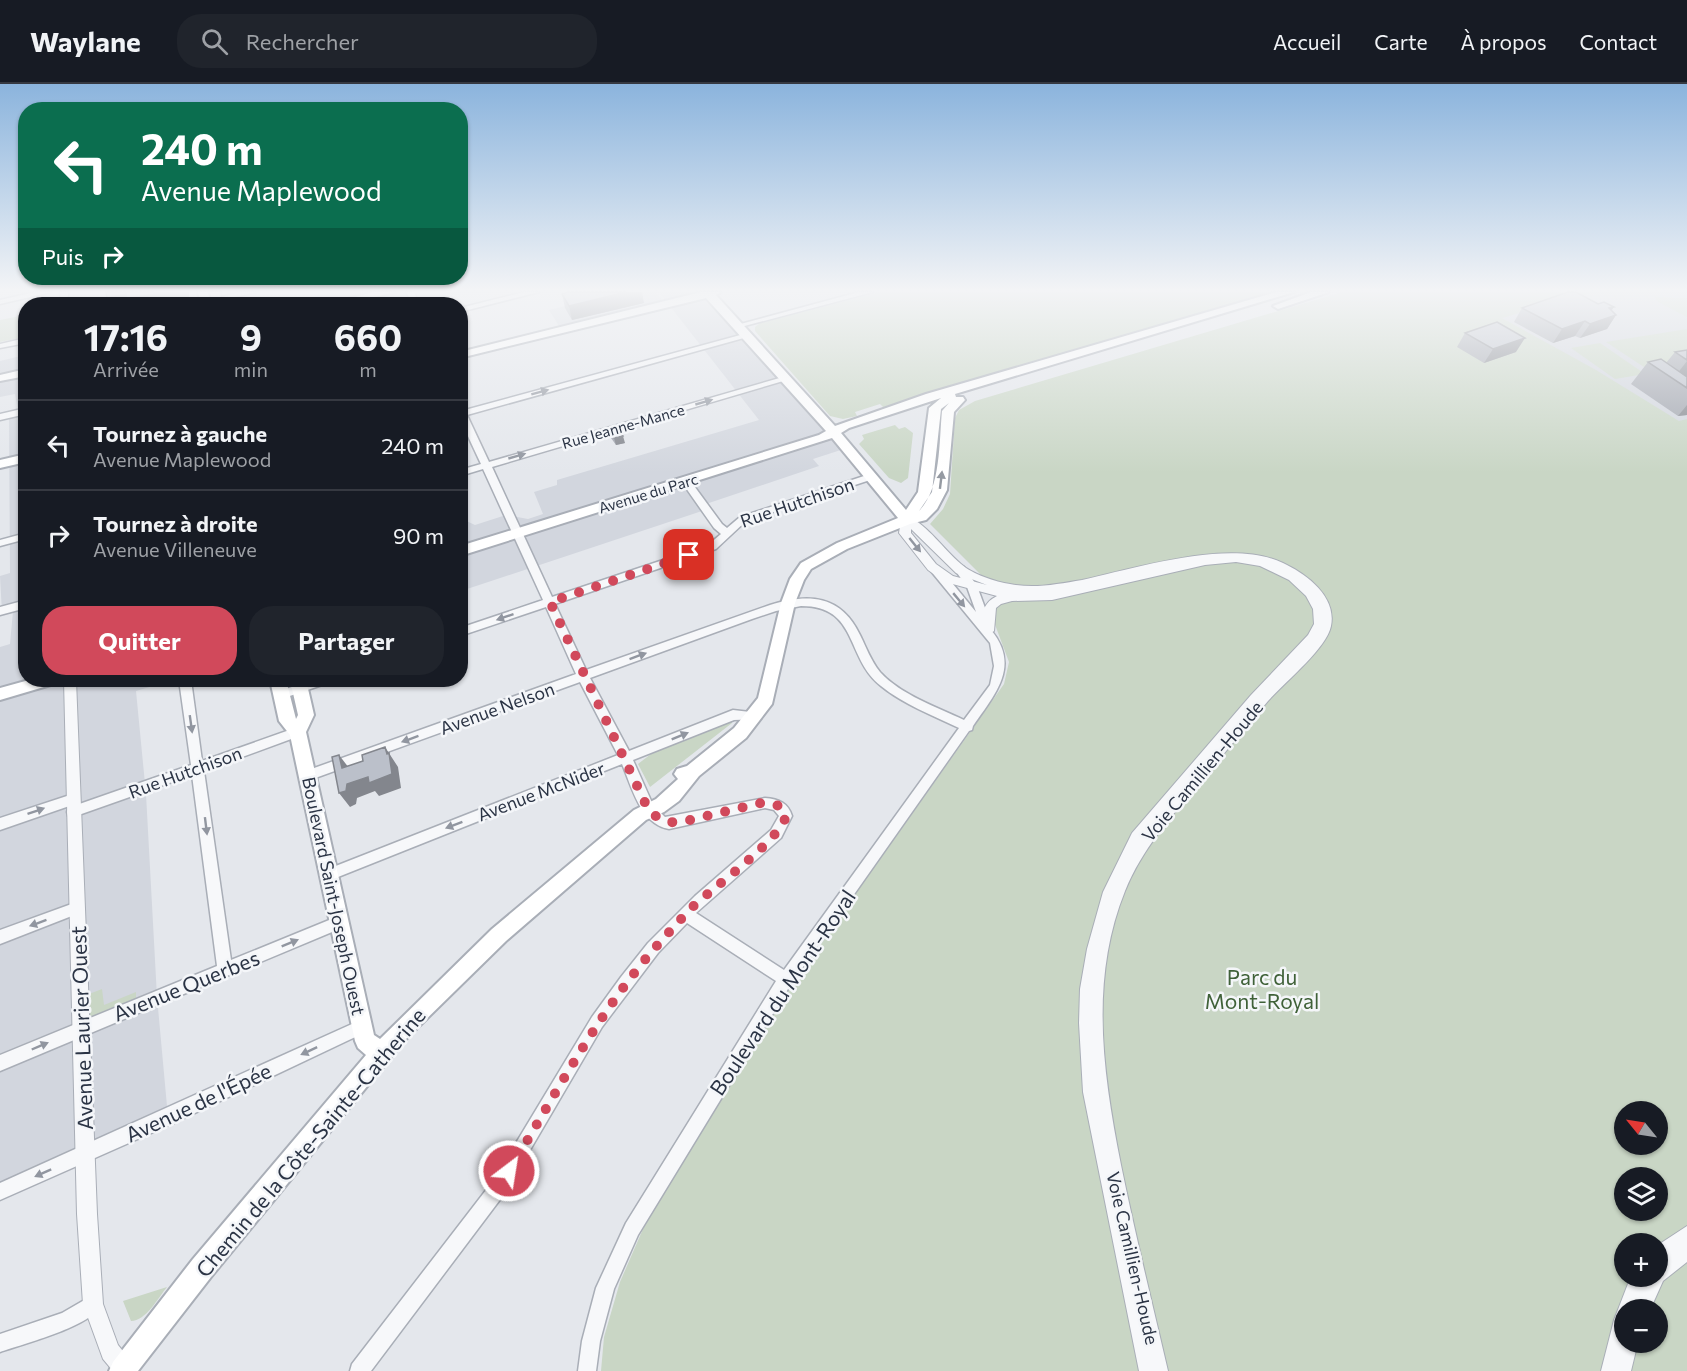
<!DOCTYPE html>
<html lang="fr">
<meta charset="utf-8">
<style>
:root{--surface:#171b24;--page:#20242c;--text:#f1f3f6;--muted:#9ea1a6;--line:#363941;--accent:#d1495b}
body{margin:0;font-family:Commissioner,sans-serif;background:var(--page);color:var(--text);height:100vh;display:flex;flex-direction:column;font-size:22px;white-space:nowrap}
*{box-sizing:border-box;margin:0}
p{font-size:20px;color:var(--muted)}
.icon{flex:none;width:33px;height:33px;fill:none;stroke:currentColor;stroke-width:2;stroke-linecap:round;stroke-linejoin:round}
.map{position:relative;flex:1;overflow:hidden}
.panel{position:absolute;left:18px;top:213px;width:450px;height:390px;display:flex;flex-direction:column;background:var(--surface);border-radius:24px;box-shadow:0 2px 4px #0004}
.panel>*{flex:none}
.banner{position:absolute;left:18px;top:18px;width:450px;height:183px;border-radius:24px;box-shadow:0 2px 4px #0004;background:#0b6e4f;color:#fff;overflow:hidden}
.needle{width:39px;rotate:300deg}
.buttons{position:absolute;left:1614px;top:1017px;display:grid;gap:12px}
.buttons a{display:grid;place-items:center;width:54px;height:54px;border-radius:50%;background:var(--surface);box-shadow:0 2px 4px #0004;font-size:30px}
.pin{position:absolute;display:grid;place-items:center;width:51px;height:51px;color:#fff;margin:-26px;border-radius:12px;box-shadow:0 3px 9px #0006}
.me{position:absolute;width:66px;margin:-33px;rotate:31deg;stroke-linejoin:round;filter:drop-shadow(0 0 4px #0008)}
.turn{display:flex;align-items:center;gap:21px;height:126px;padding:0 24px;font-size:27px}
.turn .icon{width:78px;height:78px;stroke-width:2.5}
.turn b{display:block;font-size:42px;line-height:51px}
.then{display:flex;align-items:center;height:57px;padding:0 24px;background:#0003;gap:12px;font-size:22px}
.eta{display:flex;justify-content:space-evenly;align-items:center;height:102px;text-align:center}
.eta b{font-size:36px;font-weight:700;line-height:42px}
.action{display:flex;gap:12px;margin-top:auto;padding:12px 24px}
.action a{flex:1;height:69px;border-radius:24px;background:var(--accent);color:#fff;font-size:24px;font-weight:700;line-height:69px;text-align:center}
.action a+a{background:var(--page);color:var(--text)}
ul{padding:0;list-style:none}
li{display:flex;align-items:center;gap:18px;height:90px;padding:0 24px;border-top:2px solid var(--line)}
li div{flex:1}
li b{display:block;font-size:22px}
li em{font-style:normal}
header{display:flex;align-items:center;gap:36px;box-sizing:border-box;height:84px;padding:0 30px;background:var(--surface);border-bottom:2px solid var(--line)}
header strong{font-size:28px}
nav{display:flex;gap:33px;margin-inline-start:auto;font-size:21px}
.search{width:420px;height:54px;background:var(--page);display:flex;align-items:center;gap:15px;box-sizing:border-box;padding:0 21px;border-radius:24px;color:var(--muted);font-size:22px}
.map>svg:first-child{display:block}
.built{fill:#d2d6de}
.green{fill:#c9d6c5;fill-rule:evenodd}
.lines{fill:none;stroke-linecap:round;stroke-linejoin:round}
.minor-casing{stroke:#a9aeb7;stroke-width:3}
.tertiary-casing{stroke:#a9aeb7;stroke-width:2}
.secondary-casing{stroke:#a9aeb7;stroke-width:4}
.minor{fill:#f7f8fa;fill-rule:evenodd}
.tertiary{fill:#f7f8fa;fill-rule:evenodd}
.secondary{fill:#fff;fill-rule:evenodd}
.wall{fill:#a1a5ae}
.shaded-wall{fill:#83868d}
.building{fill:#bbc0ca;stroke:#83868d;stroke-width:1.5}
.oneway{fill:#9196a0}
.oneway2{fill:#959aa2}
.route{stroke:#d1495b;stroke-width:10;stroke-dasharray:0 18}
.labels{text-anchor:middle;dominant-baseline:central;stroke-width:5;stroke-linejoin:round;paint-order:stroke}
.far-street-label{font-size:15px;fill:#2b3445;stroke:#f4f6f9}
.street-label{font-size:18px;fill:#2b3445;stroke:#f4f6f9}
.near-park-label{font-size:21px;fill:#3f6138;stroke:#f4f6f9}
.near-street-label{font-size:21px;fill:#2b3445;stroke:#f4f6f9}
</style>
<header>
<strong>Waylane</strong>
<div class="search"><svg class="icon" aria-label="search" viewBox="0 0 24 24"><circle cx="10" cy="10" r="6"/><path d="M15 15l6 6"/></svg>Rechercher</div>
<nav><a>Accueil</a><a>Carte</a><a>À propos</a><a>Contact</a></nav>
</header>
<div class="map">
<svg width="1687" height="1287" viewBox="0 0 1687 1287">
<rect width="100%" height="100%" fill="#e4e7ec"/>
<g class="built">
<polygon points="333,208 462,208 410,220 280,220"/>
<polygon points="623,208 656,208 663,217 559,242 549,226"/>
<polygon points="659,208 698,208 768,283 786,295 847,364 813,375 819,382 703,421 705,426 461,507 460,434 475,441 506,431 528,435 543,430 534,408 557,401 557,396 759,336"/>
<polygon points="1595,208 1687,208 1687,342 1500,233"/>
<polygon points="25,271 26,596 173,596 136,607 146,710 157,913 168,1033 0,1108 0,563 10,560 13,527 2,529 0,492 10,489 9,328 18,326 15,310 0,313 0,277"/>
</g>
<g class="green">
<polygon points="880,208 1276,208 884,324 880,320 855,328 857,332 843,335 830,332 755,247 755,243 760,239"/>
<path d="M1342,208H1595L1502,234L1596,286L1679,337L1687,335V1287H601L604,1253L620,1198L643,1145L665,1106L798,891L1004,600L1009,578L994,538L993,523L1006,516L930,440L943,425L950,410L955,334L959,326L975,317ZM1624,1028H1658V1060H1624ZM1624,1094H1658V1126H1624ZM1624,1160H1658V1192H1624ZM1624,1226H1658V1258H1624Z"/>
<polygon points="1655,213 1687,214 1687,233 1658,218"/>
<polygon points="25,231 25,253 0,258 0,236"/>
<polygon points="1687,245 1687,281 1650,287 1606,258"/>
<polygon points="1600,259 1645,290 1615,295 1571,264"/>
<polygon points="895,341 899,345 905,343 913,349 908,394 901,399 889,394 859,360 864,355 862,351"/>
<polygon points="732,637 732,639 650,703 638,680 651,670"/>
<polygon points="102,905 104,921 136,908 136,917 90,936 89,910"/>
<path d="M167,1203C158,1214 146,1237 131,1237L123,1217Z"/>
</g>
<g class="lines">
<g class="minor-casing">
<g id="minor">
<polygon points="35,208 51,208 0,220 0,216"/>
<polygon points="60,208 68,208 68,220 61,220"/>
<polygon points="240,208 256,208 207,220 203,218"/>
<polygon points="406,208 414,208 419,220 413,220"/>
<polygon points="524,208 539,208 460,228 460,224"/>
<polygon points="859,208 873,208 737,244 733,242"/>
<path d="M744,250L751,252L467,331L489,378L783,293L790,295L492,383L552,513L708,461L721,450L714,444L681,397L683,395H689L722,440L727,444L740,433L867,391L870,390L875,393L873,395L746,437L716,465L555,520L586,586L770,521C809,509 841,511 860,551C866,563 871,577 880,588C901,611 937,623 964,636L990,601L994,582L990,559L930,486L931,483H939L976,528L967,503L955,486L960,482L964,483L977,502L992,543L991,546C1021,582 995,610 973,642L972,646L969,647L791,900L638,1151L614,1205L600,1257L596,1287H578L582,1257L596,1204L626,1139L776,897L687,839L658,869L602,943L505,1109L371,1287H350L352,1280L493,1097L592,933L621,893L648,859L695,812L771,746L779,732L774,726L765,724L669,745C640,740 632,703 622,680L333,795L328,797L323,795L321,791L323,787L618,671L580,598L307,697L303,696L301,692L303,688L576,590L546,523L460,552V544L543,516L483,385L460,392V386L481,380L460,335V322L465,326ZM801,522C859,522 845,574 881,602C903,620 932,631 959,644L784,886L696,829L781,754L792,732C788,719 779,715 765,714L665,733L653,721L633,676L734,636L759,635L761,632L759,629L733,626L629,667L590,594L752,535L776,527Z"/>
<polygon points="26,254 26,259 0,264 0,260"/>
<polygon points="26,324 26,330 0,336 0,330"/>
<polygon points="26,449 26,455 0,462 0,456"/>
<polygon points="26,516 26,524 0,531 0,523"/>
<polygon points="179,596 191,596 202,677 298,643 302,645 304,648 302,651 204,687 231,876 339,832 344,833 346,838 344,843 0,987 0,971 217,882 192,691 73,733 68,732 67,728 68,724 191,681"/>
<polygon points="312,596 330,596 328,599 281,615 275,611 277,608"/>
<polygon points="73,710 78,711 79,715 78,719 0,746 0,734"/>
<polygon points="77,818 82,820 84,824 82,828 0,860 0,846"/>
<polygon points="363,935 368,937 371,942 368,947 174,1039 0,1116 0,1099"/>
<path d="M93,1211L99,1214L102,1220C93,1242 23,1260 0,1268V1250L62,1229Z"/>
</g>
</g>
<g class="tertiary-casing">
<g id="tertiary">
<path d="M907,432C929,442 943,465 961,480C972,490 996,498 1010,500C1034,505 1058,500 1082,496C1137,484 1231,454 1283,479C1306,490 1337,512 1331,542C1327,564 1284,599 1268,617C1245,644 1223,671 1200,698C1171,733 1142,765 1125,807C1089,896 1103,990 1121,1081C1135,1150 1152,1218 1168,1287H1139L1083,1008L1079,939L1080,905L1087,865L1103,808L1132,749L1251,611L1308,551L1314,540L1313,525L1306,512L1289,496L1260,482L1236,478L1205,481L1052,516L1012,517L1001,520L996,524L994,547L988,551L982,547C981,532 982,519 997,512L945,498L928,486L899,449L901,436ZM911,445L956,489L987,501L953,492L936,480L911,449Z"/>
<polygon points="64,596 76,596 97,1130 103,1220 118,1261 131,1277 134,1284 133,1287 113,1287 103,1275 83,1220 77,1130"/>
<polygon points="1687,1142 1687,1178 1663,1197 1650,1226 1624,1226 1624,1258 1638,1258 1631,1287 1601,1287 1614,1236 1631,1192 1658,1192 1658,1161"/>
</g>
</g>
<g class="secondary-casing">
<g id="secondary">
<polygon points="198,208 208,208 211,220 201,220"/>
<polygon points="210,208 220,208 222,220 212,220"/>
<polygon points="373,208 395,208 347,220 330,220"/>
<path d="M701,208H721L716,211L835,342L926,310L1276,208H1294L955,310L956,313H963L965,316L954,328L947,406L937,425L926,436L910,440L847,465L811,485L804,496L795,519L772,620L746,654L699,692L679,717L664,728L646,736L506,857L405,956L211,1193L138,1287H109L113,1278L193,1175L366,971L358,964L355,957L290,651L279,637L270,596H286L296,635L298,631L290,596H306L314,631L306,648L374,951L380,955L492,845L634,726L656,715L678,695L674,690L677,685L687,682L734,644L758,614L781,519L790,495L801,479L837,459L898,434L832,354L460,472V462L819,351L826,347L706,214L460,274V268ZM941,314L929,324L918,408L906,426L841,349L849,344ZM949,319L942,327C939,358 941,405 919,427L932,408L941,325Z"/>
<polygon points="1311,208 1329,208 1278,225 1273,222"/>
<polygon points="26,285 26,292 0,297 0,291"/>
<polygon points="26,370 26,378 0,384 0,376"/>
<polygon points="29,596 56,596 54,600 0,616 0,604"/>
</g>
</g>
<use href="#minor" class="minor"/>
<use href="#tertiary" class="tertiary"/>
<use href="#secondary" class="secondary"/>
</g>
<g class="wall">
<polygon points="562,210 644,219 572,236 565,224"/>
<polygon points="1522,224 1611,226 1616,231 1607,245 1580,254 1575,252 1553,259 1514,238"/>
<polygon points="1465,249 1516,268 1484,279 1457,263"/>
<polygon points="1687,266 1687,331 1678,332 1631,300 1648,278 1666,279 1675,268"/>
<polygon points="609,347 625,359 616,361 611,354"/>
</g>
<g class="shaded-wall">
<polygon points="154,208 189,208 189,214 163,219 163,220 111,220 107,214 126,210"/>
<polygon points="626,208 642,208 644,219 572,236 569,222"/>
<polygon points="1614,223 1606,234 1616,231 1607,245 1580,254 1590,240 1609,224"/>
<polygon points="1585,237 1575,252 1553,259 1562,245"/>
<polygon points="1525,254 1516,268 1484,279 1493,265"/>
<polygon points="1687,277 1687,295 1673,295"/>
<polygon points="1687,321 1687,331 1678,332"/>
<polygon points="623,352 625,359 616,361 614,354"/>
<polygon points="385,663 398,683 401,704 379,712 375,707 357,714 356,720 350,723 339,709 347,700 387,670"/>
<polygon points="339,671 349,684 342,684"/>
</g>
<g class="building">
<polygon points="106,208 154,208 154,210 126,215 126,210 107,214"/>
<polygon points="567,208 626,208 569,222 562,210"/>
<polygon points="1568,208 1576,208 1598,220 1604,218 1614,223 1609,224 1616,231 1590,240 1585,237 1562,245 1522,224"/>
<polygon points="1497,238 1525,254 1493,265 1465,249"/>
<polygon points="1687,266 1687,276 1675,268"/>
<polygon points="1661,275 1687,293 1687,304 1648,278"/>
<polygon points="618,344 623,352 614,354 609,347"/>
<polygon points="385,663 387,670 389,669 392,690 369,699 368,693 347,700 346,707 339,709 332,673 339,671 342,684 363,677 362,671"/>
</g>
<defs><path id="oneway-solid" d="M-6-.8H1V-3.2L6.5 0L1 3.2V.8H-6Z" transform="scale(1.5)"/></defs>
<g class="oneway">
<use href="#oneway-solid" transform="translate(540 308) rotate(-15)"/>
<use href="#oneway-solid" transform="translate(704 318) rotate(-16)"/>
<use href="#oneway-solid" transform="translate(517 372) rotate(-16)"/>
<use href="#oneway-solid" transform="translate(915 461) rotate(51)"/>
<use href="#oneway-solid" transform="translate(959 516) rotate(50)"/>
<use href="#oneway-solid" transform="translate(505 533) rotate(161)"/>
<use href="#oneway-solid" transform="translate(638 572) rotate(-20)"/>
<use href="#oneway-solid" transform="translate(191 640) rotate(82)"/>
<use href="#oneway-solid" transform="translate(680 652) rotate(-22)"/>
<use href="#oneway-solid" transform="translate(410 655) rotate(160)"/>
<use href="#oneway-solid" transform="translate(36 727) rotate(-19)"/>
<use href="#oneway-solid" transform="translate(454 741) rotate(159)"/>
<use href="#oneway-solid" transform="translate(206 742) rotate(83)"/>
<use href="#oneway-solid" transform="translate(38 839) rotate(160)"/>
<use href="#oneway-solid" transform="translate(290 859) rotate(-22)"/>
<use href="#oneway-solid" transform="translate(40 962) rotate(-23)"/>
<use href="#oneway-solid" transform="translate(309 967) rotate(155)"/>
<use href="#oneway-solid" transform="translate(43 1089) rotate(156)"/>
</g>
<use class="oneway2" href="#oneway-solid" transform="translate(941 396) rotate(-83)"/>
<linearGradient id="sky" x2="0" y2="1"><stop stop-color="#8bb4dd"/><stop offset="0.53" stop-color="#f3f4f6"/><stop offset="1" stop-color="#f3f4f6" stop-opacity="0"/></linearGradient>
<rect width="1687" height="389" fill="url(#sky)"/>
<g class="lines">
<path class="route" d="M509,1087C561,1002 604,916 674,843C683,833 692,822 703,814C723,796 779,756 786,732C784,722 775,720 765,718L682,738C666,739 660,737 648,725L550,518L689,471"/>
</g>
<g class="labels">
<g class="far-street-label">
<text transform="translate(623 342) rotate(-16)">Rue Jeanne-Mance</text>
<text transform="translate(648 409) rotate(-17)">Avenue du Parc</text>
</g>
<g class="street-label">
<text transform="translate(797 418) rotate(-19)">Rue Hutchison</text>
<text transform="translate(497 624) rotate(-20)">Avenue Nelson</text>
<text transform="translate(1202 687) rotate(-50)">Voie Camillien-Houde</text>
<text transform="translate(185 688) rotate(-20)">Rue Hutchison</text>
<text transform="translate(541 707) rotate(-21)">Avenue McNider</text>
<text transform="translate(334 812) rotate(78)">Boulevard Saint-Joseph Ouest</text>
<text transform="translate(1133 1174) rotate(77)">Voie Camillien-Houde</text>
</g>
<g class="near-park-label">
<text x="1262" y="892">Parc du<tspan x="1262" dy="24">Mont-Royal</tspan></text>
</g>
<g class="near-street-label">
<text transform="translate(186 901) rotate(-22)">Avenue Querbes</text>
<text transform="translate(782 908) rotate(-56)">Boulevard du Mont-Royal</text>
<text transform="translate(81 944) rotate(-92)">Avenue Laurier Ouest</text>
<text transform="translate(198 1018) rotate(-25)">Avenue de l'Épée</text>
<text transform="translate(310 1058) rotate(-50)">Chemin de la Côte-Sainte-Catherine</text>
</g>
</g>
</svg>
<div class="buttons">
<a><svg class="needle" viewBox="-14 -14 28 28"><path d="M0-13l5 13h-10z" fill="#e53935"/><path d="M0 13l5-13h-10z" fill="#9ea1a6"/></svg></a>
<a><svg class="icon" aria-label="layers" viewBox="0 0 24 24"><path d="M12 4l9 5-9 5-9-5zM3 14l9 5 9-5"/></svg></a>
<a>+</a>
<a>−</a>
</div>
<div class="pin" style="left:689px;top:471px;background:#d93025"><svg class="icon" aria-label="arrive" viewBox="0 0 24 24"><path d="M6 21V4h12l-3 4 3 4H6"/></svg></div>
<svg class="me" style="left:509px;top:1087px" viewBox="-20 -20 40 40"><circle r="17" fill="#d1495b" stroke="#fff" stroke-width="3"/><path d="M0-11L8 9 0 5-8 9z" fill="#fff"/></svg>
<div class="banner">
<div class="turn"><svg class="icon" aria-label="left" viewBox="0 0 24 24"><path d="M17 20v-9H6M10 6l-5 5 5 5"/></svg><div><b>240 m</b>Avenue Maplewood</div></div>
<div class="then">Puis<svg class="icon" aria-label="right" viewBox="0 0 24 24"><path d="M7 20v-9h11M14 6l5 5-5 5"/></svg></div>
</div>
<section class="panel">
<div class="eta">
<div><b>17:16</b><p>Arrivée</p></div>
<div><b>9</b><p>min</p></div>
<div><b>660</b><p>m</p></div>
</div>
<ul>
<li><svg class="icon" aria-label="left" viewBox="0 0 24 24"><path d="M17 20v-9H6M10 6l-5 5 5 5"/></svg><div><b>Tournez à gauche</b><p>Avenue Maplewood</p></div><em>240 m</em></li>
<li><svg class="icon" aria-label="right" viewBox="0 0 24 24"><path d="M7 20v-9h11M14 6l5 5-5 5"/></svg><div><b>Tournez à droite</b><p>Avenue Villeneuve</p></div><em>90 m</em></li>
</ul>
<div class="action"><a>Quitter</a><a>Partager</a></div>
</section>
</div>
